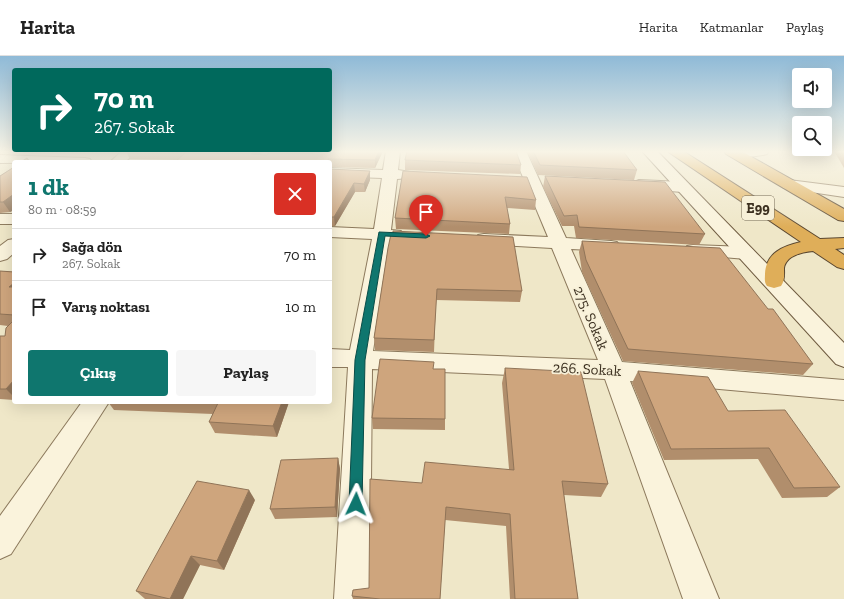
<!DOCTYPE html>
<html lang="tr">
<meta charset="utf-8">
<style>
:root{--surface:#fff;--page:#f6f6f6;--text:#222;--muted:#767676;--line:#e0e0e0;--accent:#0f766e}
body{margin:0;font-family:"Zilla Slab",serif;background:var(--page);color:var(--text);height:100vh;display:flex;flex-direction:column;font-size:15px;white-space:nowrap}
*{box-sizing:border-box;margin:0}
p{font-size:13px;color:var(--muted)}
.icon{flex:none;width:22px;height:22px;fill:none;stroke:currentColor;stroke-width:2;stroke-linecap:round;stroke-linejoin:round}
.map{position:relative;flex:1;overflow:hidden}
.drawer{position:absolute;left:12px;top:104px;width:320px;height:244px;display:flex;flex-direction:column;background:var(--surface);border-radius:4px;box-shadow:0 4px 16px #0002}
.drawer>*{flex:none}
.guide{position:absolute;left:12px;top:12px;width:320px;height:84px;border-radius:4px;box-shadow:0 4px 16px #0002;background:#00695c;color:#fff;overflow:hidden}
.controls{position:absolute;left:792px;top:12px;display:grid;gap:8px}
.controls a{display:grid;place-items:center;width:40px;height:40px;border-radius:4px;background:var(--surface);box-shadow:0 4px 16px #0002;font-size:20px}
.pin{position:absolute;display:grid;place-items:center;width:34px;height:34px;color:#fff;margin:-41px -17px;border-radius:50% 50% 50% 0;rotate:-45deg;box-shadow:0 0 4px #0007}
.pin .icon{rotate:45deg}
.me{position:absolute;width:44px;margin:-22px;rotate:2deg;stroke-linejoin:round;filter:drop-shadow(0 0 3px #0008)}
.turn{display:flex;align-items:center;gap:14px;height:84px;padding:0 16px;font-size:18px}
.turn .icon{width:52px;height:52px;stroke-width:2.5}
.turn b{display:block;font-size:28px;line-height:34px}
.round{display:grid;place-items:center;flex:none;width:42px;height:42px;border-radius:4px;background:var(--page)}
.overview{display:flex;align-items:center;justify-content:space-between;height:68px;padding:0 16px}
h1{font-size:24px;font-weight:700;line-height:30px;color:var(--accent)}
.cta{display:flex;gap:8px;margin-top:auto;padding:8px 16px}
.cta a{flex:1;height:46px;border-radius:4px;background:var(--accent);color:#fff;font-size:16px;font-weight:700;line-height:46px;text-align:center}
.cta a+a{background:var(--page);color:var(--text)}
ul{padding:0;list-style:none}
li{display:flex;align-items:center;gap:12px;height:52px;padding:0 16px;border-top:1px solid var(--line)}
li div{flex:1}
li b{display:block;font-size:15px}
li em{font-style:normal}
header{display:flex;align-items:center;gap:24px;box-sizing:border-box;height:56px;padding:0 20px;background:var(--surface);border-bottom:1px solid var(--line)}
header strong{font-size:19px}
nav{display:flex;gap:22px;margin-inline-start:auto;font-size:14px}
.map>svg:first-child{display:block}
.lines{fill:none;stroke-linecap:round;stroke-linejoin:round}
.street-casing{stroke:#8c795c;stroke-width:2}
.secondary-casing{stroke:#6e5a3f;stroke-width:2}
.highway-casing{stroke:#5a4730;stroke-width:2}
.street{fill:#faf3dc;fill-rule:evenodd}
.secondary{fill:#faf3dc;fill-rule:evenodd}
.highway{fill:#dfae59;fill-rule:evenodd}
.wall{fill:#b18e6c}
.shaded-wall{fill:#907458}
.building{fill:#cea57d;stroke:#907458}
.route{fill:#0f766e;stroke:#0a4d48}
.labels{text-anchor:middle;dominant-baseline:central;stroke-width:3.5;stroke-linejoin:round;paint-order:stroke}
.shield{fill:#f7f0d8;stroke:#746a57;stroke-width:1}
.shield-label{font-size:14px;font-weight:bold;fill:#3c3020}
.street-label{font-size:15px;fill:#3c3020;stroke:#f7f0d8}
</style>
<header>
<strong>Harita</strong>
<nav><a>Harita</a><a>Katmanlar</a><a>Paylaş</a></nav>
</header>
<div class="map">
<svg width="844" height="543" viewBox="0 0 844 543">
<rect width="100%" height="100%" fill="#efe7c8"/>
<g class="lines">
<g class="street-casing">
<g id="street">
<polygon points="122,95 137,95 125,106 110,106"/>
<polygon points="263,95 277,95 269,106 255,106"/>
<polygon points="386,95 400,95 398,114 410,116 412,119 410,122 397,123 391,174 401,175 404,179 401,183 390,184 373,295 598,304 552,192 484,188 478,187 475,183 478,179 484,178 548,181 512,95 526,95 566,182 611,185 617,186 620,190 617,194 611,195 571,193 622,306 844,324 844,344 630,325 719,543 683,543 605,323 372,313 370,543 334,543 348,311 330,311 330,293 350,294 372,183 330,181 330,171 374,173 382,122 330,120 330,112 383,114"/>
<path d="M727,95H769L767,98C756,101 739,102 728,99Z"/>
<polygon points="0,99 85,102 90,103 92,106 0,107"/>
<polygon points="639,124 682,126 687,128 690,131 687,134 682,136 634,132 631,129 634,126"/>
<polygon points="789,124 844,131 844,141 784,132 781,129 784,126"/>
<rect x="0" y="158" width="14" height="10"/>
<polygon points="14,183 14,197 7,203 0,205 0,190 8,184"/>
<polygon points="693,189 746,191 752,193 755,197 752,201 746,203 687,198 684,194 687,190"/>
<polygon points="82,346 109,346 11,498 0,503 0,460"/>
</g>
</g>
<g class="secondary-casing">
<polygon id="secondary" points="642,95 657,95 844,287 844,311 836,308"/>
</g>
<g class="highway-casing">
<g id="highway">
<path d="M667,95H683L820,183L844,182V192L835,193L844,199V213L837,211L813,195C803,196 786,199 784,212C784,219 785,224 781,230L774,232L767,230C764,226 765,223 765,218C766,197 783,190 801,186Z"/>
<polygon points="724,95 741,95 844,153 844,165 838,164 726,98"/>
</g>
</g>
<use href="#street" class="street"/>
<use href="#secondary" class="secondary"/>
<use href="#highway" class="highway"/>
</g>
<g class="wall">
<polygon points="126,95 262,95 259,99 267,99 383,95 375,112 330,111 330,106 175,106 178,104 130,103"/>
<polygon points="527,95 623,95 637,114 634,124 538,119"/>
<polygon points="834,95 844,95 844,112"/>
<polygon points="405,104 521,109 520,118 405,114"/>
<polygon points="14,111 14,154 10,156 0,157 0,120"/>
<polygon points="330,113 370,115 370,124 365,136 355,136 335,170 330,170"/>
<polygon points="403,115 536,144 535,154 507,152 510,168 509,178 396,173 395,162"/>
<polygon points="545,120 705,178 699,189 576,182 574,170 562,170 543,131"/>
<polygon points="582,185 813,308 803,319 623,305 582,216 579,196"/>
<polygon points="388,192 522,235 520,246 436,244 434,296 375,294 374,282"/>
<polygon points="0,215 14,216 14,344 0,343 0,280 5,280 8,270 0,269"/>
<polygon points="505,312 608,428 601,441 564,439 578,543 510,543 506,470 445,464 440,543 353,543 352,540 369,532 422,427 509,413 502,327"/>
<polygon points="433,313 445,363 445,374 373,373 372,362"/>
<polygon points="638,315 728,355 840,431 827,441 782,442 758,403 664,404 632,327"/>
<polygon points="108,346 289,346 277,381 215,377 209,366 213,358 114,354"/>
<polygon points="338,402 340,413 337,461 275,463 270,453"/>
<polygon points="255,444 224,514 200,509 183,543 145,543 136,535"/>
</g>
<g class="shaded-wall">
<polygon points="254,95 262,95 254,106 251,98"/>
<polygon points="379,95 383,95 375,112 375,104"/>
<polygon points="370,115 370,124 365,136 364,128"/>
<polygon points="354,127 355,136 335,170 334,161"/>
<polygon points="14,138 14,154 10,156 3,146"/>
<polygon points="330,202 332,213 330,217"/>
<polygon points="14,227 14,237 9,231"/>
<polygon points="14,324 14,341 6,333"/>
<polygon points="282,346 289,346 277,381 273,370"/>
<polygon points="338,402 340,413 337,461 335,451"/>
<polygon points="249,434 255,444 224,514 217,505"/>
<polygon points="191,500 200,509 183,543 170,543"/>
</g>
<g class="building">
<polygon points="126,95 254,95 251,98 267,99 270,95 379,95 375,104 328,103 328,106 175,106 186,96"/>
<polygon points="407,95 516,95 521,109 405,104"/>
<polygon points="533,95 623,95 637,114 540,109"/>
<polygon points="27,102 30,106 21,106"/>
<polygon points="14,111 14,138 3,146 0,146 0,120"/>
<polygon points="330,113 370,115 364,128 354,127 334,161 330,161"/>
<polygon points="403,115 527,121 536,144 505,141 510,168 395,162"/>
<polygon points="545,120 665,126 705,178 579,171 577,159 564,160"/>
<polygon points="393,175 513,181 522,235 437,233 434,284 374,282 388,192 391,178 393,179"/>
<polygon points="582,185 720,192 768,253 773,253 813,308 628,293 586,204"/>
<polygon points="0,215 14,216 14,227 9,231 14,231 14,259 0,258"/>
<polygon points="14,264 14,324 6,333 0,333 0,280 5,280 6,272"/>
<polygon points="380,303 434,306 433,313 445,313 445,363 372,362"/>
<polygon points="505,312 581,316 608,428 562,425 578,543 515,543 510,458 446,451 440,543 380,543 352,540 353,534 369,532 370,423 422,427 425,406 514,414"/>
<polygon points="638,315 708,321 728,355 785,354 840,431 794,432 769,392 671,393"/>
<polygon points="189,346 282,346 273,370 209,366 218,347"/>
<polygon points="338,402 335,451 270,453 281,404"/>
<polygon points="197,425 249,434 217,505 191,500 170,543 136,535"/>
</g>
<linearGradient id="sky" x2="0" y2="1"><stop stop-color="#8fbad7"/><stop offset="0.56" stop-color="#f8f4e6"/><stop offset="1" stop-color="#f8f4e6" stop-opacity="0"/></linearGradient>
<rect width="844" height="171" fill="url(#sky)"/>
<polygon class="route" points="379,176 426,178 430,180 426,182 385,180 365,304 362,448 360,452 356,454 351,452 349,448 355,304"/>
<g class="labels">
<rect class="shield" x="742" y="140" width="32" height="24" rx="3"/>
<g class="shield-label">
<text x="758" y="152">E99</text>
</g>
<g class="street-label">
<text transform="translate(591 262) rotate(67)">275. Sokak</text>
<text transform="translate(587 313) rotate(3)">266. Sokak</text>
</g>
</g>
</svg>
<div class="controls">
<a><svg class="icon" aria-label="sound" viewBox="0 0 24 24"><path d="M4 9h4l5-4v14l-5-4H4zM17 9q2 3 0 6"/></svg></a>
<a><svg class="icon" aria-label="search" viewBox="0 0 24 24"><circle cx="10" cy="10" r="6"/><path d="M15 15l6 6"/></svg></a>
</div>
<div class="pin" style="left:426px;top:180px;background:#d93025"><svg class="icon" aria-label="arrive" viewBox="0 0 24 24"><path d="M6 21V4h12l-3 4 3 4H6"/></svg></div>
<svg class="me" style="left:356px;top:448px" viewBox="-20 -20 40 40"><path d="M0-17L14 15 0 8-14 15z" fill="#0f766e" stroke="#fff" stroke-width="4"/></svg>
<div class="guide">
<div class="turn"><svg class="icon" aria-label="right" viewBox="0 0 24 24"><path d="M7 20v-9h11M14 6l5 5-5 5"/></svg><div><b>70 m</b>267. Sokak</div></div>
</div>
<section class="drawer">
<div class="overview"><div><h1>1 dk</h1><p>80 m · 08:59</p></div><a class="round" style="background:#d93025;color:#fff"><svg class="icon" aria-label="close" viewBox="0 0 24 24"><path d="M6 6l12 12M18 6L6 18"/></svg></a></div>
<ul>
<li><svg class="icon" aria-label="right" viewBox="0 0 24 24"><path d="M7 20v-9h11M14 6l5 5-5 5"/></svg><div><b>Sağa dön</b><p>267. Sokak</p></div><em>70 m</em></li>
<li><svg class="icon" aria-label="arrive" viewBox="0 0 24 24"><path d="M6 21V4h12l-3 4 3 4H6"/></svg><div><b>Varış noktası</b></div><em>10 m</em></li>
</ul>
<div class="cta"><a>Çıkış</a><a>Paylaş</a></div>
</section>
</div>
